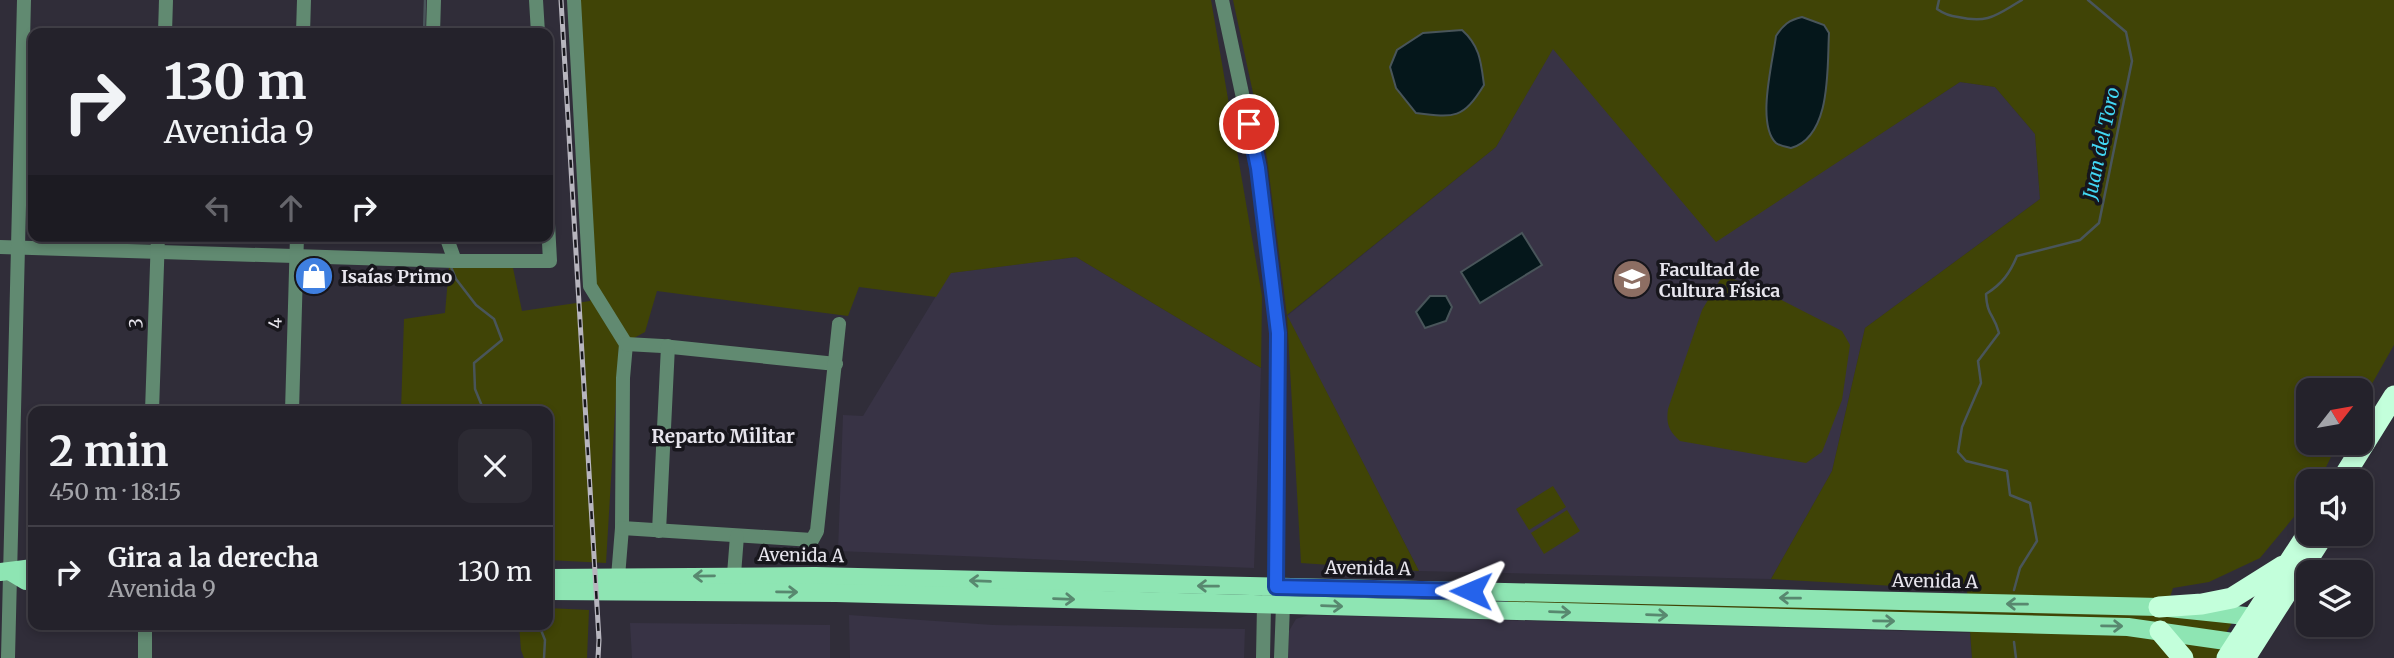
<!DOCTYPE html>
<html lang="es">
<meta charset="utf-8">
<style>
:root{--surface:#24222b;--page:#2c2a33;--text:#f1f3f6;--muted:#a3a4a9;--line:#413f47}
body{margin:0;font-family:Merriweather,serif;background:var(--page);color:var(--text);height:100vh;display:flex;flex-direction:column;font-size:26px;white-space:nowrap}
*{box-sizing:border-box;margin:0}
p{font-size:23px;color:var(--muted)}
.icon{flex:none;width:38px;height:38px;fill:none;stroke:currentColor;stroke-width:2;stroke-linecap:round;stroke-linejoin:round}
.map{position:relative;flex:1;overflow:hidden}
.drawer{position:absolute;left:28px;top:406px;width:525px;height:224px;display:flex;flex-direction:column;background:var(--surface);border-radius:14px;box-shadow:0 4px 10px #0003,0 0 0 2px var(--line)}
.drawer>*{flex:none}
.banner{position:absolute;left:28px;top:28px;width:525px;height:214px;border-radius:14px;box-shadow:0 4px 10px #0003,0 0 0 2px var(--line);background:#24222b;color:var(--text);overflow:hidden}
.needle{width:46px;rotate:59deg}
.controls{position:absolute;left:2296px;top:378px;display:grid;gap:14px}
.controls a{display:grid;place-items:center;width:77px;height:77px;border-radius:14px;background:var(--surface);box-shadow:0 4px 10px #0003,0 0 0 2px var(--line);font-size:35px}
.pin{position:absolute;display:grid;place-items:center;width:60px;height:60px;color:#fff;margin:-30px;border:4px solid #fff;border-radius:50%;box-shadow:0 2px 7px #0007}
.me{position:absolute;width:77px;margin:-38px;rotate:271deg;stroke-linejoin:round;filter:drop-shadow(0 0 5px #0008)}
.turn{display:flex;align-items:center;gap:24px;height:147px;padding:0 21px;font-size:32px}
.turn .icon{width:91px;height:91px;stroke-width:2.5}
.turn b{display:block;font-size:49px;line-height:60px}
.lanes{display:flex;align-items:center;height:66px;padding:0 21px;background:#0003;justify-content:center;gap:35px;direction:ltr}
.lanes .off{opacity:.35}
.round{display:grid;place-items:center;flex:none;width:74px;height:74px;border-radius:14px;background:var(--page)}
.head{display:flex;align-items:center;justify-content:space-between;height:119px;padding:0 21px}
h1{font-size:42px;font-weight:700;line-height:52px}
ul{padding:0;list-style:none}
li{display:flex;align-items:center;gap:21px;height:91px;padding:0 21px;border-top:2px solid var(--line)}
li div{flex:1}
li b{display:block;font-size:26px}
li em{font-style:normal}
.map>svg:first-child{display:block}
.built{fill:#383345}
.green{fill:#404406}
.water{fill:#05171b;stroke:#49555a;stroke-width:2}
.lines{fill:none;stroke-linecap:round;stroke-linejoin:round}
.stream{stroke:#49555a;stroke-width:2.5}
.minor{stroke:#618a71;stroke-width:14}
.major{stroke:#8ee5b3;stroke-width:18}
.highway{stroke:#c3ffdb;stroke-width:21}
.rail-casing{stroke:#b7b5be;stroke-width:5}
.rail{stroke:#17161c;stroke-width:2.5;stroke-dasharray:8;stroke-linecap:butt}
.oneway{stroke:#58886f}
.route-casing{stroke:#184099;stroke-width:18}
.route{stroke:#2563eb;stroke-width:12}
.labels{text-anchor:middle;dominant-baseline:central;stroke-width:7;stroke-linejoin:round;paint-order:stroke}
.poi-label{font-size:18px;font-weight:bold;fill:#e7e5ed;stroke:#17161c;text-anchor:start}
.street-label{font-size:18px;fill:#e7e5ed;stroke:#17161c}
.water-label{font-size:19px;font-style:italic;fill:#42d7f4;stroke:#17161c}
.neighbourhood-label{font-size:19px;font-weight:bold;fill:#e7e5ed;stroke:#17161c}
</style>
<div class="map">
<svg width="2394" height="658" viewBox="0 0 2394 658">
<rect width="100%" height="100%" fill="#302d39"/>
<g class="built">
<polygon points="1553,48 1716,241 1960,82 1995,87 2035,134 2040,199 1865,328 1832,471 1771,579 1419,571 1287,316 1496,147"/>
<polygon points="1076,257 1261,368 1254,568 838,551 843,415 863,416 950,273"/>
<polygon points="849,615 993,625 1245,629 1244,658 850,658"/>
<polygon points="1309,615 1970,633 1972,658 1288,658 1289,631 1296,619"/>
<polygon points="630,623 830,625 830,658 632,658"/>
</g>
<g class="green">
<polygon points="574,0 1211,0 1262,296 1261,368 1076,257 951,273 936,297 859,287 848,316 657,291 645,332 619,346 606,563 548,560 548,411 401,411 404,319 445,313 449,267 513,268 522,311 590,301"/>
<polygon points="1233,0 2394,0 2394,345 2361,403 2361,390 2308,390 2308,443 2338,443 2319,481 2308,481 2308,500 2260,558 2209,582 2173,588 2164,615 2233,621 2225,635 2161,626 2171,658 1972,658 1969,616 1508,603 1508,600 1968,611 1967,590 1771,579 1832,471 1865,328 2040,199 2035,134 1995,87 1960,82 1716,242 1553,49 1496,147 1287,315 1419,571 1301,563 1287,316 1267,158"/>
<path d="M1723,275L1762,290L1842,331L1850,345L1842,400L1822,452L1806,463L1680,441C1669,431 1666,425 1668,409L1702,310Z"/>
<polygon points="1553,486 1566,507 1529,530 1516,509"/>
<polygon points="1567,510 1580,531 1544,554 1531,533"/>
<polygon points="548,608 589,610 587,658 524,658 521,650 519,625 548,625"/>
<polygon points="2179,641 2224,648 2216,658 2188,658"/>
</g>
<g class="water">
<path d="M1802,17L1824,25L1829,33C1827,67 1832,136 1791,148C1786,147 1780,146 1776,143C1756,124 1773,61 1776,36C1783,25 1789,20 1802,17Z"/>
<path d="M1462,30C1480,46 1481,62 1484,85C1463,119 1455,118 1416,113L1396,88L1390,67L1397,50L1423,33Z"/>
<polygon points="1522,233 1542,265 1480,303 1461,272"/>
<polygon points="1430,296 1446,296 1452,307 1446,321 1425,328 1416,312"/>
</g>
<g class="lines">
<g class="stream">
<path d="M1939,0L1937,9C1944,14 1949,16 1958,17C1989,24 1996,15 2022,0"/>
<polyline points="424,33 425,0"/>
<polyline points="451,267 456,279 476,305 494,319 502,340 474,363 475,389 482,406 472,411"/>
<path d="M2014,590L2020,568L2037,541L2030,503L2010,495L2007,471L1966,461L1958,452L1962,427L1981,383L1978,361L1999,333C1994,314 1987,316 1986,294C2002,284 2010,273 2017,256L2080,240L2099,223L2132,61L2126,32L2088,0"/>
<polyline points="539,625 545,640 544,658"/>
<polyline points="2014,642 2016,658"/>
</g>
<g class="minor">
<polyline points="536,0 538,33"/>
<polyline points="574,0 590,286 626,344 623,378 622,528 618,577"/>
<polyline points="1222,0 1258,168 1278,333 1276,587 1283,605 1281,658"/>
<polyline points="165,33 166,0"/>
<polyline points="303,33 304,0"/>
<polyline points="433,33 434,0"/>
<polyline points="446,236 455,261"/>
<polyline points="0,247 454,261 550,261 548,224"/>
<polyline points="626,344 662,346 836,364"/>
<polyline points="152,411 158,236"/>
<polyline points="292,411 297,236"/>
<polyline points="622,528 812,540 817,531 839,324"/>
<polyline points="659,531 668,346"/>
<polyline points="733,587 737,536"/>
<polyline points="8,658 24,0"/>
<polyline points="145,658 145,625"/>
<polyline points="1263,658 1264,605 1270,597"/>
</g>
<g class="major">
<polyline points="0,572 33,568"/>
<polyline points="11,572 26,581 33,581"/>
<polyline points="548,578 815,576 2159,607 2265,618"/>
<polyline points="548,591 836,593 2128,627 2247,644"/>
</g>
<g class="highway">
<polyline points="2341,481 2394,396"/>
<polyline points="2159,607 2202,604 2232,598 2283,566"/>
<polyline points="2160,631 2183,658"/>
<polyline points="2227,658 2308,533"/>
<polyline points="2245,658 2324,534"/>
</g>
<g class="rail-casing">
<polyline id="rail" points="561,0 599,640 598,658"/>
</g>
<use href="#rail" class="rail"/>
</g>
<defs><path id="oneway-shaft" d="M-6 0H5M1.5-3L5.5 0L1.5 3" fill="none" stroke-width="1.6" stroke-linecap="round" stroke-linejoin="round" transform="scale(1.75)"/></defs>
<g class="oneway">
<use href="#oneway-shaft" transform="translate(704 576) rotate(179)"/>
<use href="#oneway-shaft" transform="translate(980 581) rotate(-178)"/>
<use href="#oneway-shaft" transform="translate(1208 586) rotate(-179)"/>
<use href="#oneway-shaft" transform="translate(787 592) rotate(1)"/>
<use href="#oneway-shaft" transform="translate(1790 598) rotate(-179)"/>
<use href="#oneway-shaft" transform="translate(1064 599) rotate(2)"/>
<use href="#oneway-shaft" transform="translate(2017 604) rotate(-179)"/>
<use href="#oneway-shaft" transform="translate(1332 606) rotate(2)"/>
<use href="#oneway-shaft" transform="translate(1560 612) rotate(2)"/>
<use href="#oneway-shaft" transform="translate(1657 615) rotate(2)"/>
<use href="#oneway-shaft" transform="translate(1884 621) rotate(1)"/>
<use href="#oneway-shaft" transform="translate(2112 626) rotate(1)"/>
</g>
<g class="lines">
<g class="route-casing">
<polyline id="route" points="1249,124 1258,168 1278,333 1276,587 1471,591"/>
</g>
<use href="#route" class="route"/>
</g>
<defs>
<g id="shop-disc" transform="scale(2.0125)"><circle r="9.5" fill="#3f7fe0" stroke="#17161c"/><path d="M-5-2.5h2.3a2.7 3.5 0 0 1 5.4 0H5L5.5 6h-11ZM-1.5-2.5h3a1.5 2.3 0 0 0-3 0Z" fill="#fff"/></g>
<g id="university-disc" transform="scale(2.0125)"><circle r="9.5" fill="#8d6e63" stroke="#17161c"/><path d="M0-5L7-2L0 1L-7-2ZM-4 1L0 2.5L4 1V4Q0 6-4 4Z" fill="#fff"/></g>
</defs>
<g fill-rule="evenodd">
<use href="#shop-disc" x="314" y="276"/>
<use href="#university-disc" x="1632" y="279"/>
</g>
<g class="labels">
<g class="poi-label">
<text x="1659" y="269">Facultad de<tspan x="1659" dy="21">Cultura Física</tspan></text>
<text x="341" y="276">Isaías Primo</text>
</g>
<g class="street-label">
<text transform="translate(136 323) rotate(-88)">3</text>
<text transform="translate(275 323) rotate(-89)">4</text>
<text transform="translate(801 555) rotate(1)">Avenida A</text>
<text transform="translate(1368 568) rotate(1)">Avenida A</text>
<text transform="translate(1935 581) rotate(1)">Avenida A</text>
</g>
<g class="water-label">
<text transform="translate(2101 143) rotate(-78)">Juan del Toro</text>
</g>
<g class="neighbourhood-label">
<text x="723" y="436">Reparto Militar</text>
</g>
</g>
</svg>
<div class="controls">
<a><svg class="needle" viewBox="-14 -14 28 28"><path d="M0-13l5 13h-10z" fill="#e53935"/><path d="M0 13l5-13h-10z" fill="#a3a4a9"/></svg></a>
<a><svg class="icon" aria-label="sound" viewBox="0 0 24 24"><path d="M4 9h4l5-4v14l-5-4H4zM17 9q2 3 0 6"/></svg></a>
<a><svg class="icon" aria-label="layers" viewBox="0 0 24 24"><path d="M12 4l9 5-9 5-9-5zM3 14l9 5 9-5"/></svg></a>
</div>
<div class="pin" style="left:1249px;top:124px;background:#d93025"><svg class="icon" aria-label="arrive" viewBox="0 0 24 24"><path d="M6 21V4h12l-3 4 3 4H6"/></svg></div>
<svg class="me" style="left:1471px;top:591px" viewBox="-20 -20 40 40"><path d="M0-17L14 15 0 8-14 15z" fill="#2563eb" stroke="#fff" stroke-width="4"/></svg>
<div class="banner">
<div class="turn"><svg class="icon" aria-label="right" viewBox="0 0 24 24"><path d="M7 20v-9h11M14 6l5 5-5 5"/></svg><div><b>130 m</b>Avenida 9</div></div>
<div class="lanes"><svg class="icon off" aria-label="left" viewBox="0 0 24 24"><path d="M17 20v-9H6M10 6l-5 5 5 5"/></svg><svg class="icon off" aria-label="ahead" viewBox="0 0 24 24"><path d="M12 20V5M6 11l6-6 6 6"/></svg><svg class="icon" aria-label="right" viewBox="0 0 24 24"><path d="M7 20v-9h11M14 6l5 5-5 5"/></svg></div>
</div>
<section class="drawer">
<div class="head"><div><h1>2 min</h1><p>450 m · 18:15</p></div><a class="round"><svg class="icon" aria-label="close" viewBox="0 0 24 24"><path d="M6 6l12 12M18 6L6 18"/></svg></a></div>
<ul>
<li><svg class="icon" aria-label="right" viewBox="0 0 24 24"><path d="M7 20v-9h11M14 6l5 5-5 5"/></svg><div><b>Gira a la derecha</b><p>Avenida 9</p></div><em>130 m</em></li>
</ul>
</section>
</div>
